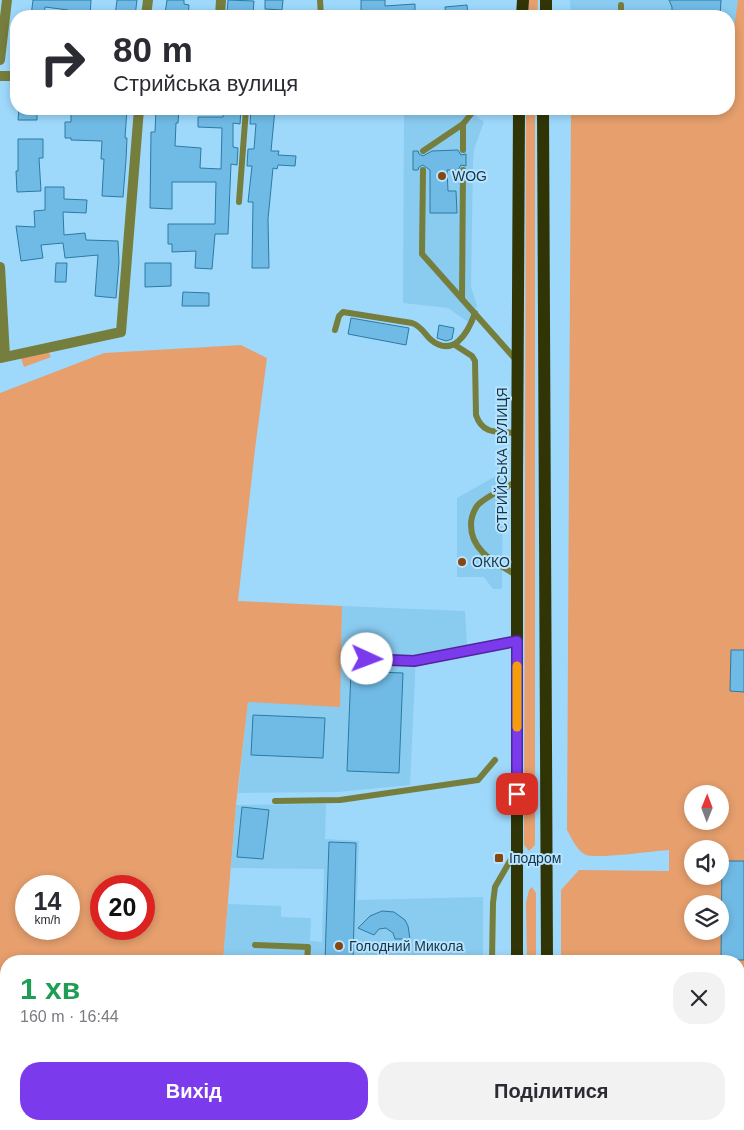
<!DOCTYPE html>
<html lang="uk">
<meta charset="utf-8">
<style>
:root{--surface:#fff;--page:#f2f2f3;--text:#2b2b33;--muted:#7c7c81;--accent:#7c3aed}
body{margin:0;font-family:Helvetica,sans-serif;background:var(--page);color:var(--text);height:100vh;display:flex;flex-direction:column;font-size:19px;white-space:nowrap}
*{box-sizing:border-box;margin:0}
p{font-size:16px;color:var(--muted)}
.icon{flex:none;width:28px;height:28px;fill:none;stroke:currentColor;stroke-width:2;stroke-linecap:round;stroke-linejoin:round}
.map{position:relative;flex:1;overflow:hidden}
.drawer{position:absolute;left:0px;top:955px;width:745px;height:175px;display:flex;flex-direction:column;background:var(--surface);border-radius:20px 20px 0 0;box-shadow:0 2px 8px #0003}
.drawer>*{flex:none}
.guide{position:absolute;left:10px;top:10px;width:725px;height:105px;border-radius:20px;box-shadow:0 2px 8px #0003;background:#fff;color:var(--text);overflow:hidden}
.needle{width:32px;rotate:1deg}
.tools{position:absolute;left:684px;top:785px;display:grid;gap:10px}
.tools a{display:grid;place-items:center;width:45px;height:45px;border-radius:50%;background:var(--surface);box-shadow:0 2px 8px #0003;font-size:25px}
.speed{position:absolute;left:15px;top:875px;display:flex;gap:10px;font-size:25px;font-weight:700;text-align:center}
.speed>*{display:grid;place-content:center;width:65px;height:65px;border-radius:50%;background:var(--surface);box-shadow:0 2px 8px #0003;line-height:1}
.speed small{font-size:12px;font-weight:400}
.speed .limit{border:8px solid #d22;background:#fff;color:#111}
.pin{position:absolute;display:grid;place-items:center;width:42px;height:42px;color:#fff;margin:-21px;border-radius:10px;box-shadow:0 2px 8px #0006}
.me{position:absolute;width:55px;margin:-28px;rotate:92deg;stroke-linejoin:round;filter:drop-shadow(0 0 4px #0008)}
.turn{display:flex;align-items:center;gap:18px;height:105px;padding:0 20px;font-size:22px}
.turn .icon{width:65px;height:65px;stroke-width:2.5}
.turn b{display:block;font-size:35px;line-height:42px}
.round{display:grid;place-items:center;flex:none;width:52px;height:52px;border-radius:20px;background:var(--page)}
.overview{display:flex;align-items:center;justify-content:space-between;height:85px;padding:0 20px}
h1{font-size:30px;font-weight:800;line-height:38px;color:#1e9e55}
.cta{display:flex;gap:10px;margin-top:auto;padding:10px 20px}
.cta a{flex:1;height:58px;border-radius:20px;background:var(--accent);color:#fff;font-size:20px;font-weight:800;line-height:58px;text-align:center}
.cta a+a{background:var(--page);color:var(--text)}
.map>svg:first-child{display:block}
.built{fill:#8acbf0}
.green{fill:#e69f6d;fill-rule:evenodd}
.building{fill:#70bbe6;stroke:#2c7aa2}
.lines{fill:none;stroke-linecap:round;stroke-linejoin:round}
.service{stroke:#767e3d;stroke-width:6}
.minor{stroke:#767e3d;stroke-width:10}
.primary{stroke:#313505;stroke-width:12}
.route-casing{stroke:#51269a;stroke-width:12}
.route{stroke:#7c3aed;stroke-width:9}
.slow{stroke:#f59e0b;stroke-width:9}
.poi-dot{fill:#87470f;stroke:#b8e4ff;stroke-width:2}
.labels{text-anchor:middle;dominant-baseline:central;stroke-width:4;stroke-linejoin:round;paint-order:stroke}
.poi-label{font-size:14px;fill:#153546;stroke:#b8e4ff;text-anchor:start}
.street-label{font-size:14px;fill:#153546;stroke:#b8e4ff}
</style>
<div class="map">
<svg width="744" height="1130" viewBox="0 0 744 1130">
<rect width="100%" height="100%" fill="#9ed9fc"/>
<g class="built">
<polygon points="570,0 738,0 730,55 729,55 729,16 571,16"/>
<polygon points="404,109 467,109 484,122 474,149 473,163 471,287 477,305 471,324 448,308 403,303"/>
<polygon points="503,472 502,589 493,589 484,577 457,577 457,498"/>
<polygon points="342,606 465,611 467,646 416,656 410,785 338,792 238,793 248,702 341,653"/>
<polygon points="326,804 325,839 359,841 357,900 483,897 483,961 223,961 228,904 281,906 281,917 311,918 310,941 322,942 324,869 231,868 236,805"/>
</g>
<g class="green">
<polygon points="529,0 538,0 537,16 528,16"/>
<path d="M738,0H744V1130H561V1124H739V961H561V890L579,870L669,871V850C654,851 597,859 586,855C577,851 571,837 567,830L571,109H729V55L730,54ZM692,794H720V821H692ZM692,849H720V876H692ZM692,904H720V931H692Z"/>
<polygon points="526,109 535,109 535,845 529,851 524,845"/>
<path d="M241,345L267,358L255,449L238,601L342,606L340,707L248,702L236,805L223,961H6V1124H315L314,1130H0V393L104,353ZM69,886V929H26V886ZM144,886V929H101V886Z"/>
<polygon points="46,347 51,357 24,367 20,355"/>
<polygon points="532,887 536,893 536,961 527,961 526,903 529,890"/>
</g>
<g class="building">
<polygon points="33,0 91,0 90,16 68,16 68,10 45,7 44,16 31,16"/>
<polygon points="117,0 137,0 135,16 115,16"/>
<polygon points="167,0 184,0 184,4 189,5 188,16 165,14"/>
<polygon points="228,0 254,1 253,13 227,13"/>
<polygon points="265,0 283,0 282,10 265,9"/>
<polygon points="361,0 385,0 385,6 415,4 415,16 361,16"/>
<polygon points="669,0 721,0 720,16 672,16 672,7"/>
<polygon points="467,5 468,16 446,16 445,7"/>
<polygon points="19,109 37,109 37,120 18,120"/>
<polygon points="106,109 127,109 125,138 127,138 126,160 123,197 102,196 104,159 101,159 102,141 71,140 71,138 65,138 65,122 71,122 71,113 106,112"/>
<polygon points="156,109 179,109 178,123 176,123 175,146 201,148 200,168 221,169 222,128 198,127 198,117 223,117 223,109 241,109 240,124 233,123 233,147 238,148 237,165 231,164 228,234 215,234 212,269 195,268 196,251 172,252 172,244 168,244 168,224 215,224 216,182 172,182 172,209 150,208 151,132 155,132"/>
<polygon points="251,109 275,109 271,151 279,151 278,155 296,156 295,166 278,165 277,169 273,168 268,219 269,268 252,268 253,202 248,202 252,166 247,166 248,149 254,149 256,124 250,124"/>
<polygon points="18,139 43,139 43,158 39,158 41,191 17,192 16,171 18,171"/>
<polygon points="458,150 461,155 466,154 466,166 461,165 458,170 447,170 448,191 456,191 457,213 430,213 430,170 423,165 419,167 418,170 413,170 413,151 418,151 419,154 423,156 432,151"/>
<polygon points="45,187 64,187 64,199 87,200 86,213 63,212 64,235 85,233 86,240 118,241 119,262 116,298 95,296 98,255 65,258 63,243 41,245 43,258 21,261 16,226 35,227 34,211 45,210"/>
<polygon points="56,263 67,263 66,282 55,282"/>
<polygon points="145,263 171,263 171,286 145,287"/>
<polygon points="183,292 209,293 209,306 182,306"/>
<polygon points="351,318 409,328 406,345 348,334"/>
<polygon points="439,325 454,328 452,339 446,341 437,338"/>
<polygon points="731,650 744,650 744,692 730,691"/>
<polygon points="351,671 403,673 399,773 347,771"/>
<polygon points="253,715 325,718 323,758 251,755"/>
<polygon points="242,807 269,810 263,859 237,857"/>
<polygon points="329,842 356,843 353,961 325,961"/>
<polygon points="722,861 744,861 744,960 721,960"/>
<polygon points="382,911 394,912 405,920 408,926 410,939 395,939 393,933 386,928 379,929 374,935 358,928 370,916"/>
</g>
<g class="lines">
<g class="service">
<polyline points="320,0 321,16"/>
<polyline points="621,16 621,5"/>
<polyline points="463,150 463,124"/>
<polyline points="423,151 463,124 475,109"/>
<polyline points="423,170 422,254 517,361"/>
<polyline points="239,202 246,109"/>
<polyline points="462,299 463,170"/>
<path d="M335,330L339,316L343,312L412,323C421,326 424,333 430,339C453,359 468,333 475,313"/>
<path d="M455,345L472,356L475,361L476,415C483,436 499,431 517,433"/>
<path d="M516,575C497,563 471,552 471,525C471,518 473,512 477,506C484,497 506,488 517,481"/>
<polyline points="367,659 414,661 517,641"/>
<polyline points="275,801 340,800 478,780 495,760"/>
<polyline points="255,945 308,947 307,961"/>
<polyline points="492,961 493,903 495,887 514,854"/>
</g>
<g class="minor">
<polyline points="146,16 148,0"/>
<polyline points="220,16 221,0"/>
<polyline points="0,60 7,0"/>
<polyline points="0,76 16,76"/>
<polyline points="0,267 5,356"/>
<polyline points="0,358 121,332 139,109"/>
</g>
<g class="primary">
<polyline points="522,16 523,0"/>
<polyline points="546,16 546,0"/>
<polyline points="543,109 547,961"/>
<polyline points="517,961 517,481 519,109"/>
<polyline points="519,1124 519,1130"/>
<polyline points="546,1130 546,1124"/>
</g>
</g>
<g class="lines">
<g class="route-casing">
<polyline id="route" points="367,659 414,661 517,641 517,794"/>
</g>
<use href="#route" class="route"/>
<polyline class="slow" points="517,666 517,727"/>
</g>
<g class="poi-dot">
<circle cx="442" cy="176" r="5"/>
<circle cx="462" cy="562" r="5"/>
<rect x="494" y="853" width="10" height="10" rx="2.5"/>
<circle cx="339" cy="946" r="5"/>
</g>
<g class="labels">
<g class="poi-label">
<text x="452" y="176">WOG</text>
<text x="472" y="562">ОККО</text>
<text x="509" y="858">Іподром</text>
<text x="349" y="946">Голодний Микола</text>
</g>
<g class="street-label">
<text transform="translate(502 460) rotate(-90)">СТРИЙСЬКА ВУЛИЦЯ</text>
</g>
</g>
</svg>
<div class="tools">
<a><svg class="needle" viewBox="-14 -14 28 28"><path d="M0-13l5 13h-10z" fill="#e53935"/><path d="M0 13l5-13h-10z" fill="#7c7c81"/></svg></a>
<a><svg class="icon" aria-label="sound" viewBox="0 0 24 24"><path d="M4 9h4l5-4v14l-5-4H4zM17 9q2 3 0 6"/></svg></a>
<a><svg class="icon" aria-label="layers" viewBox="0 0 24 24"><path d="M12 4l9 5-9 5-9-5zM3 14l9 5 9-5"/></svg></a>
</div>
<div class="speed"><div>14<small>km/h</small></div><div class="limit">20</div></div>
<div class="pin" style="left:517px;top:794px;background:#d93025"><svg class="icon" aria-label="arrive" viewBox="0 0 24 24"><path d="M6 21V4h12l-3 4 3 4H6"/></svg></div>
<svg class="me" style="left:367px;top:659px" viewBox="-20 -20 40 40"><circle r="19" fill="#fff"/><path d="M0-13L10 11 0 6-10 11z" fill="#7c3aed"/></svg>
<div class="guide">
<div class="turn"><svg class="icon" aria-label="right" viewBox="0 0 24 24"><path d="M7 20v-9h11M14 6l5 5-5 5"/></svg><div><b>80 m</b>Стрийська вулиця</div></div>
</div>
<section class="drawer">
<div class="overview"><div><h1>1 хв</h1><p>160 m · 16:44</p></div><a class="round"><svg class="icon" aria-label="close" viewBox="0 0 24 24"><path d="M6 6l12 12M18 6L6 18"/></svg></a></div>
<div class="cta"><a>Вихід</a><a>Поділитися</a></div>
</section>
</div>
